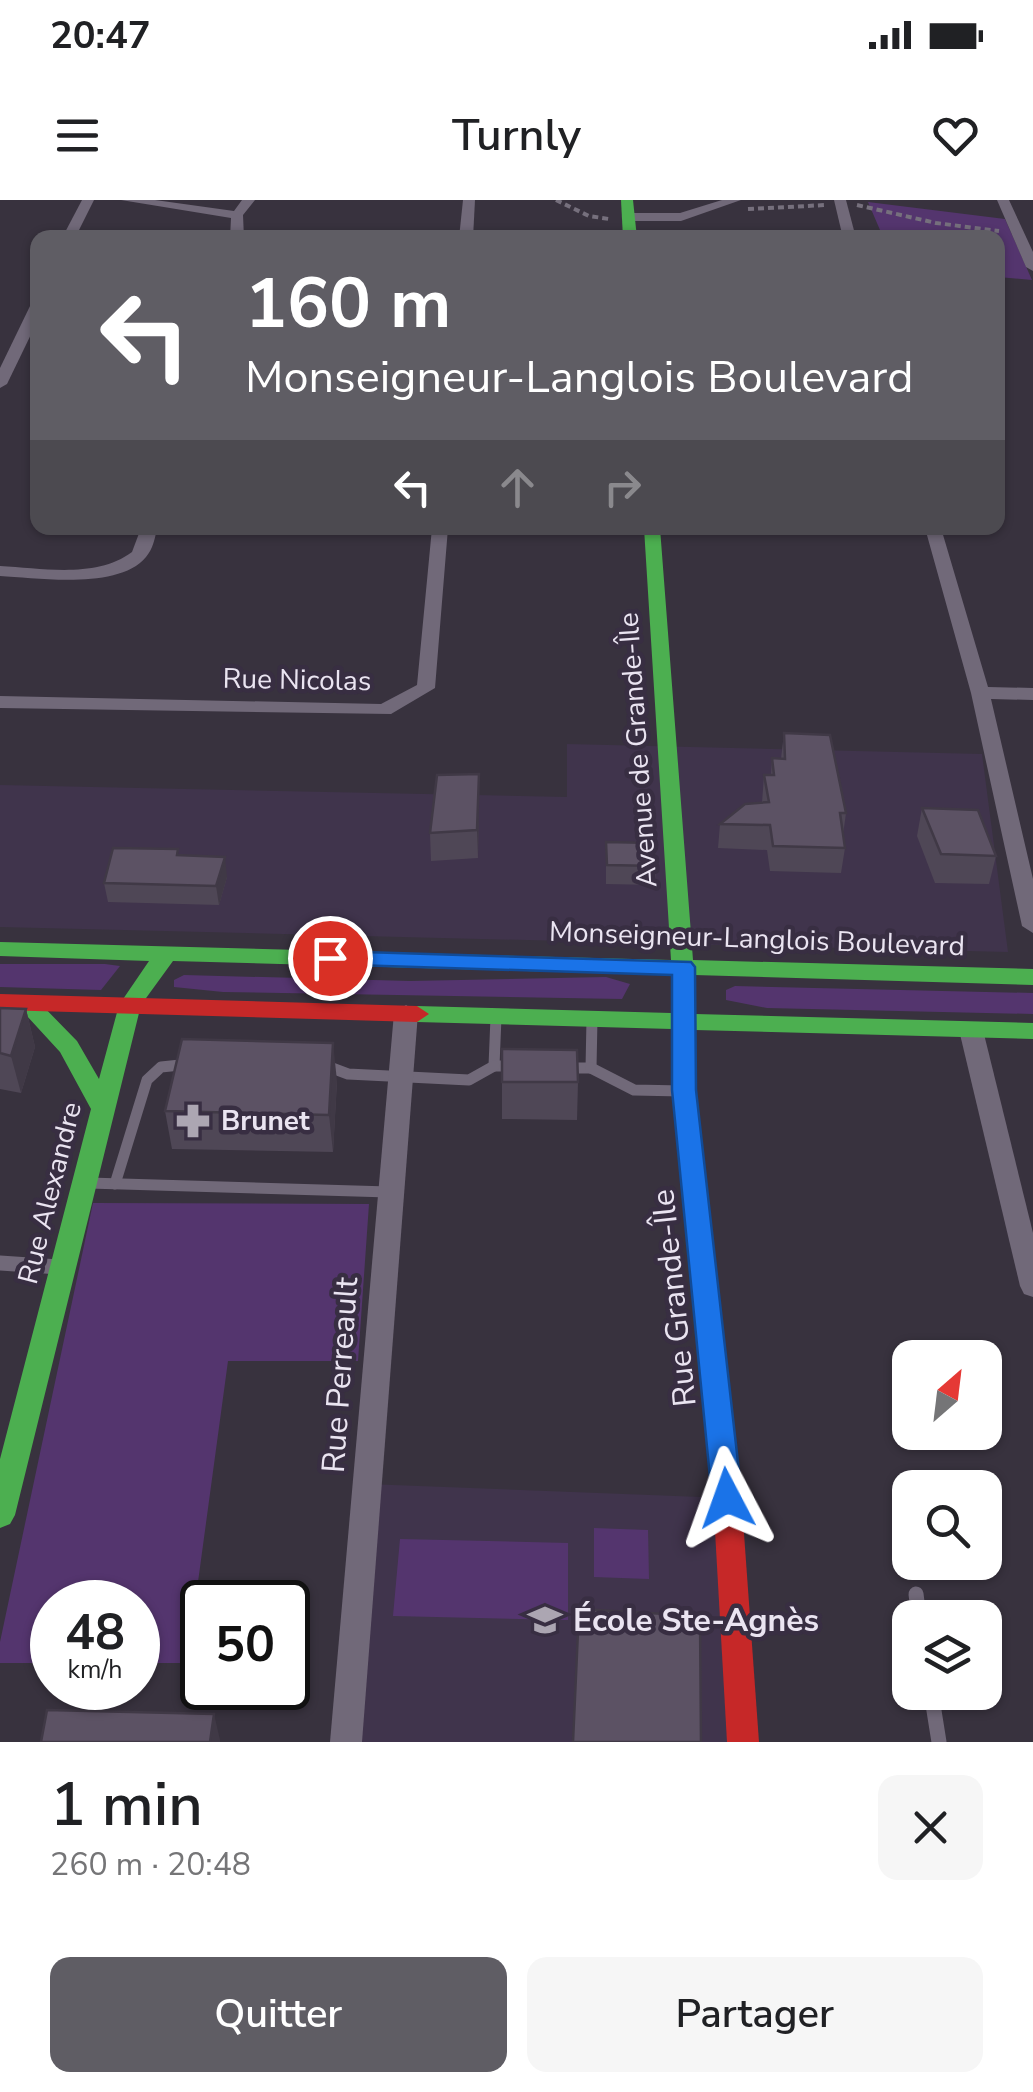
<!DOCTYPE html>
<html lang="fr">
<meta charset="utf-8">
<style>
:root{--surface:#fff;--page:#f6f6f6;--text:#202124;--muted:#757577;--accent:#5f5d64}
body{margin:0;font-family:"Nunito Sans",sans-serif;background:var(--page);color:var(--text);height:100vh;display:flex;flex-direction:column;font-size:38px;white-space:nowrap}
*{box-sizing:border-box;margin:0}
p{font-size:32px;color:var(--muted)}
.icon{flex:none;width:55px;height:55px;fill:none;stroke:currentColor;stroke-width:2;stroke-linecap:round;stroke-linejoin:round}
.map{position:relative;height:1542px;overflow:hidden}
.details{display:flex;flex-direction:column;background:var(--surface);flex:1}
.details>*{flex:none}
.top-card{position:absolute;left:30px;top:30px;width:975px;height:305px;border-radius:20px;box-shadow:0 2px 8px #0004;background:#5f5d64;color:#fff;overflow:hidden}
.needle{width:65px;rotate:28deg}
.controls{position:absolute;left:892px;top:1140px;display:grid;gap:20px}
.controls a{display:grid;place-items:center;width:110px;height:110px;border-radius:20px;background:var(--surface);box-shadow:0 2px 8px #0004;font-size:50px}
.speed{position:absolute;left:30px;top:1380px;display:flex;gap:20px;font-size:50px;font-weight:700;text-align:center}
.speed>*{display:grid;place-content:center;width:130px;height:130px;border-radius:50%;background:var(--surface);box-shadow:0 2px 8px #0004;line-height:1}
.speed small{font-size:25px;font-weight:400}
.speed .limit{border:5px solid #111;border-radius:15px;background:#fff;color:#111}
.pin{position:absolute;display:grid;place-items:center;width:85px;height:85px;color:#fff;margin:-42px;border:5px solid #fff;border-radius:50%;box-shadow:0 2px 10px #0007}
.me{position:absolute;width:110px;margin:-55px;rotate:356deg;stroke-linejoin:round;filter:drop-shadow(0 0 8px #0008)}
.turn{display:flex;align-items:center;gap:35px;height:210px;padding:0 50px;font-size:45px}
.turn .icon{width:130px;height:130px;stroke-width:2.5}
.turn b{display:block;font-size:70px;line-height:85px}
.lanes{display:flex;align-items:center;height:95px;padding:0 50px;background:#0003;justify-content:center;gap:50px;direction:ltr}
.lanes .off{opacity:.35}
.round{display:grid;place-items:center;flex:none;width:105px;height:105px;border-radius:20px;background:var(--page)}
.summary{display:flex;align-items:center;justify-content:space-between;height:170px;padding:0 50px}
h1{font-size:60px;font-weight:600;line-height:75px}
.primary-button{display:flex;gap:20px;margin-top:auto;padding:20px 50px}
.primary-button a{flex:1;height:115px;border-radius:20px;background:var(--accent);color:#fff;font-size:40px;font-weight:600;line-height:115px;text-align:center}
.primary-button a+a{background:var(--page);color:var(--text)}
.status{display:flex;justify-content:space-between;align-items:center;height:70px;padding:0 50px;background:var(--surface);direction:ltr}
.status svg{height:28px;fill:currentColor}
header{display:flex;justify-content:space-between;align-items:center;height:130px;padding:0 50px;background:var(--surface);font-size:45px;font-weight:600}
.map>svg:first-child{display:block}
.built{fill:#40344c}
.green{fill:#54356e}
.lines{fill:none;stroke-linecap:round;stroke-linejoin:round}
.path{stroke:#76707d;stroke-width:4;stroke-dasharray:6 4;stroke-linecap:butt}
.lane-far1{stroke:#716979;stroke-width:11}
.lane{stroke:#716979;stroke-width:15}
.street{fill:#716979;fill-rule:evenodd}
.fast{fill:#4caf50;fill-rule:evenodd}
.jam{fill:#c62828;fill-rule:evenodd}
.wall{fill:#4f4756}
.shaded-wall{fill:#403946}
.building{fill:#5c5264;stroke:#403946;stroke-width:2.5}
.route{fill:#1a73e8;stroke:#114b97;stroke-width:2.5}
.labels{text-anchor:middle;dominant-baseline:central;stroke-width:9;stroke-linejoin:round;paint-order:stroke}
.street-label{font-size:28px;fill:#eae4f1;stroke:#382e42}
.poi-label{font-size:28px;font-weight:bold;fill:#eae4f1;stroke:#382e42;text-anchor:start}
.near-street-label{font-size:32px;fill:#eae4f1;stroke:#382e42}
.near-poi-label{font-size:32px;font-weight:bold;fill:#eae4f1;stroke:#382e42;text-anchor:start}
</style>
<div class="status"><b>20:47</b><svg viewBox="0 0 49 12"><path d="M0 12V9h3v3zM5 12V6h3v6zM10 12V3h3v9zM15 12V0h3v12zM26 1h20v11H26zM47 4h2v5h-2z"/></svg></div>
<header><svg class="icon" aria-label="menu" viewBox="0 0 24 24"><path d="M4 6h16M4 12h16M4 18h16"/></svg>Turnly<svg class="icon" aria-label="heart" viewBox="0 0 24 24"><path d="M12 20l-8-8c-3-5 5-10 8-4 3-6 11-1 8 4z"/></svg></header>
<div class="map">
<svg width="1033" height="1542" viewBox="0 0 1033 1542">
<rect width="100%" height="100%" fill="#38323e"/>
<g class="built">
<polygon points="567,544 982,554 1008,752 0,727 0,585 567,597"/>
<polygon points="367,1284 727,1298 743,1542 346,1542"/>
</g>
<g class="green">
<polygon points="868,2 1005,19 1032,80 998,77 998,38 883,37"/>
<polygon points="0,764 105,764 120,766 101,790 0,787"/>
<polygon points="184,775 410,781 606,777 630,784 622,799 223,792 174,787 174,780"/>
<polygon points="735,786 1033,793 1033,814 767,808 726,800 726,790"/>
<polygon points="93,1003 369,1004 358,1161 228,1161 187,1463 138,1463 138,1402 52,1402 52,1463 0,1463 0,1442"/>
<polygon points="594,1328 648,1330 649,1379 594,1377"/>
<polygon points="400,1339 568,1343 568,1420 393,1416"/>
</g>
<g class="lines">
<g class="path">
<polyline points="556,0 589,16 609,19"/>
<polyline points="857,5 936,23 999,31"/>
<polyline points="748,9 826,5"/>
</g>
<g class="lane-far1">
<polyline points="496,817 494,866 501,866"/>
<polyline points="324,865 348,874 469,880 494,866"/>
<polyline points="565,868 591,868 592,819"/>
<polyline points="591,868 634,890 682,891"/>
<polyline points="89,983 389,992"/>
<polyline points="115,984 147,880 161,867 190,864"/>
</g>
<g class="lane">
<polyline points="0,1063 59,1067"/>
<polyline points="916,1394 919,1418"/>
<polyline points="931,1492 939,1542"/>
</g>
<g class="street">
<polygon points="82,0 94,0 75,38 62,38"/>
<polygon points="121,0 155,0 234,11 242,0 255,0 243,15 244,38 230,38 231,18"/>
<polygon points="463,0 475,0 473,38 459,38"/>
<polygon points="722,0 741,0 681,21 629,21 623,17 629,13 680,13"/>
<polygon points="834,0 846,0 856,38 843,38"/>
<polygon points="997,0 1009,0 1033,52 1033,71 1026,67"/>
<polygon points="38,100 38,120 7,184 0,188 0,168 31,104"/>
<path d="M141,328H157C155,338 153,349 146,357C119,390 38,378 0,376V366C42,368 96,379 132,352Z"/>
<polygon points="432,328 448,328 435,488 391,514 0,508 0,496 381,504 417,485"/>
<polygon points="925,328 941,328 988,487 1033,488 1033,500 991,499 1033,679 1033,733 1022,726 971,493"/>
<polygon points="406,805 418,813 362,1542 330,1542 394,813"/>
<polygon points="971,822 983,830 1033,1033 1033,1097 1024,1094 1020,1086 959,830"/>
</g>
<g class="fast">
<polygon points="621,0 633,0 637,38 623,38"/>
<polygon points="644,328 660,328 693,760 1033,769 1033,785 694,775 695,814 1033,823 1033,839 695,830 696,891 740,1278 736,1287 726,1291 716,1287 712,1278 672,891 672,829 417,822 405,814 417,806 671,813 671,775 173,761 141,805 15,1315 10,1324 0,1328 0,1259 91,909 60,852 15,803 26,795 34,797 77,841 99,879 119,805 149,761 0,756 0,742 671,760"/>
</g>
<g class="jam">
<polygon points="0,794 417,806 429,814 417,822 0,810"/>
<polygon points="726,1265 736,1269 740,1278 759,1542 727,1542 712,1278 716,1269"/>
</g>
</g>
<g class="wall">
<polygon points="784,533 846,613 843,635 845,648 841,673 770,671 767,650 718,648 720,624 762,603 764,575 771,575 772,558 781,559"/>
<polygon points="479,574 478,658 431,661 430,633"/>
<polygon points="922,608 996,656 989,684 935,683 917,636"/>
<polygon points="606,642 656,666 655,685 606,684"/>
<polygon points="179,655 227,677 219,705 108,702 104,683"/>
<polygon points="0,808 26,809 35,847 21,893 0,889"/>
<polygon points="502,849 578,882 577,920 502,919"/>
<polygon points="337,881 333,952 172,949 165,911"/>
</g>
<g class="shaded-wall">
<polygon points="479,574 479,602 478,658 477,630"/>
<polygon points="225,657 227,677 219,705 216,686"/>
<polygon points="26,809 35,847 21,893 11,856"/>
<polygon points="333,843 337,881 333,952 329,915"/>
<polygon points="214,1514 220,1540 220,1542 210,1542"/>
</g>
<g class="building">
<polygon points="784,533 830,535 846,613 840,613 845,648 773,646 770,625 720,624 745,604 769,602 764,575 774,575 772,558 785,559"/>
<polygon points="479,574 477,630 430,633 437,575"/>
<polygon points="922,608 978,610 996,656 941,654"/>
<polygon points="606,642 653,643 656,666 607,665"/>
<polygon points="113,648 178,649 177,655 225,657 216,686 104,683"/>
<polygon points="0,808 26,809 11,856 0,853"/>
<polygon points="182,839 333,843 329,915 165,911"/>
<polygon points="502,849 577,850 578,882 502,882"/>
<polygon points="579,1409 700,1416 701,1542 573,1542"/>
<polygon points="47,1510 214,1514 210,1542 41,1542"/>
</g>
<polygon class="route" points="330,751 691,762 695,767 696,890 742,1298 737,1308 727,1311 717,1308 712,1298 672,890 672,775 322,764 318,758"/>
<defs>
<g id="pharmacy-bare" transform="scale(2.7)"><path d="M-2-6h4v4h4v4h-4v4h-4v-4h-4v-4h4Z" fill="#aca6b2" stroke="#382e42" stroke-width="2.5" paint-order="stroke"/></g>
<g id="school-bare" transform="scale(2.7)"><path d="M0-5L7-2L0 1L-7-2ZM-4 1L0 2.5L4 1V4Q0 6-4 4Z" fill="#aca6b2" stroke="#382e42" stroke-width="2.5" paint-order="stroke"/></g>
</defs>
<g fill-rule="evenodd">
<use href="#pharmacy-bare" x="193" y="921"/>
<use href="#school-bare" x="545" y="1420"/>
</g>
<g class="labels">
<g class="street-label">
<text transform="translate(297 480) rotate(1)">Rue Nicolas</text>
<text transform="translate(638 550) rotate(-94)">Avenue de Grande-Île</text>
<text transform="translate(757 739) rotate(2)">Monseigneur-Langlois Boulevard</text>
<text transform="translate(50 993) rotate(-76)">Rue Alexandre</text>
</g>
<g class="poi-label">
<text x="221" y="921">Brunet</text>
</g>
<g class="near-street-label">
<text transform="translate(674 1098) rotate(-96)">Rue Grande-Île</text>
<text transform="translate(340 1175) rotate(-86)">Rue Perreault</text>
</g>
<g class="near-poi-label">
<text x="573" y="1420">École Ste-Agnès</text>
</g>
</g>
</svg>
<div class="controls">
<a><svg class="needle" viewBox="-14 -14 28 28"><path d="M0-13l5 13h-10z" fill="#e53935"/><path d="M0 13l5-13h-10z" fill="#757577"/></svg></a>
<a><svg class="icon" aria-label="search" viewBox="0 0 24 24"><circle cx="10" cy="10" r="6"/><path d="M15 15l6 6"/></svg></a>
<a><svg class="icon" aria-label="layers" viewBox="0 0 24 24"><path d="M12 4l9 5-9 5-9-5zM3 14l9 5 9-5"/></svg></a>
</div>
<div class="speed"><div>48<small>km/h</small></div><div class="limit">50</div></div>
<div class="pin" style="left:330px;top:758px;background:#d93025"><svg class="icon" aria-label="arrive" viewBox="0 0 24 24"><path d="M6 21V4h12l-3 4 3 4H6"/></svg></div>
<svg class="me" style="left:727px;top:1298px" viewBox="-20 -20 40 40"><path d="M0-17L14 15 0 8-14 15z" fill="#1a73e8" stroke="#fff" stroke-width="4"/></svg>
<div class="top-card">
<div class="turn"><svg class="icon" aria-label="left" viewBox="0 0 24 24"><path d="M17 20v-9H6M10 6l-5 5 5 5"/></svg><div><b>160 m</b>Monseigneur-Langlois Boulevard</div></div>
<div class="lanes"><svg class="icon" aria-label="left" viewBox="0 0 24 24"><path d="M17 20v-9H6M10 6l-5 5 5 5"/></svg><svg class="icon off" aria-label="ahead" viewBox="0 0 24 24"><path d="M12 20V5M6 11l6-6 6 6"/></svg><svg class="icon off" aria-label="right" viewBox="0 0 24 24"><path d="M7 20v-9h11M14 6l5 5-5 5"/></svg></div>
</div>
</div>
<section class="details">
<div class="summary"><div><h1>1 min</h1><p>260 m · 20:48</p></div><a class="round"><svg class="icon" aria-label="close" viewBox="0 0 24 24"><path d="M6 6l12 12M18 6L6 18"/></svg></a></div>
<div class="primary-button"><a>Quitter</a><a>Partager</a></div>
</section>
